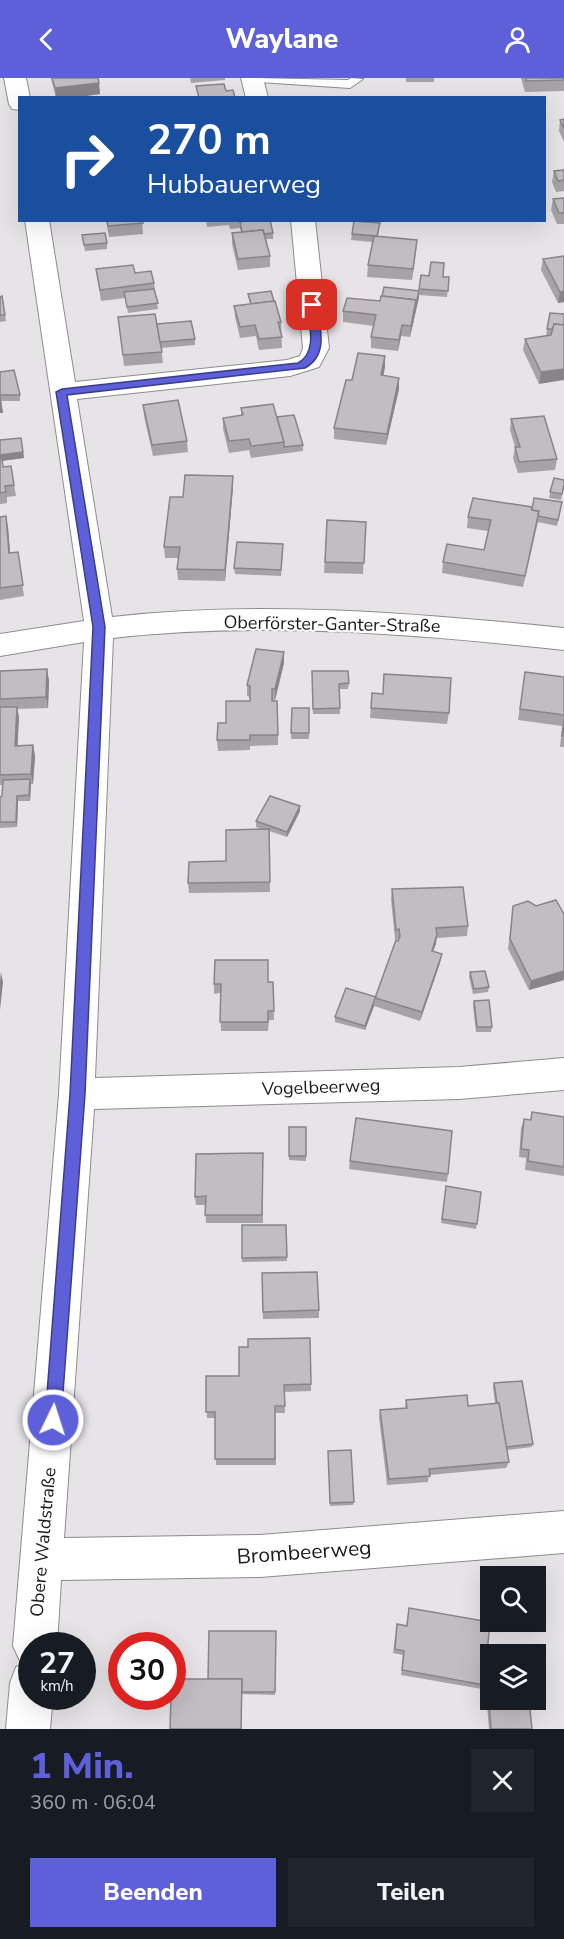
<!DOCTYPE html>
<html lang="de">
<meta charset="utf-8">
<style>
:root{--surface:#171b24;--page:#20242c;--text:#f1f3f6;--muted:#9ea1a6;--accent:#5d60d8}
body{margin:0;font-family:"Nunito Sans",sans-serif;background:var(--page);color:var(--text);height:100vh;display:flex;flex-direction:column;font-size:22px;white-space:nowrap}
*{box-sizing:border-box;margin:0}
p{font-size:20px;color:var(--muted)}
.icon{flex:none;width:33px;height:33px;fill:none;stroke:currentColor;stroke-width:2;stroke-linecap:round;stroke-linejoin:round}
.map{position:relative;height:1651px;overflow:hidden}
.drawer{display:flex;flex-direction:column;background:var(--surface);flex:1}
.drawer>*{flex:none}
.banner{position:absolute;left:18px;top:18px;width:528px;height:126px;border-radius:0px;box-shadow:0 6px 24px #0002;background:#1a4fa0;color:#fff;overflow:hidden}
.fabs{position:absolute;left:480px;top:1488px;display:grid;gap:12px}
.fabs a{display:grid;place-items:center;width:66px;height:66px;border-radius:0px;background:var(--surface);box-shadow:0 6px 24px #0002;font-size:30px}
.speed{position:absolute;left:18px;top:1554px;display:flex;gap:12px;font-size:30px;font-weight:700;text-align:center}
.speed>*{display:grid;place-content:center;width:78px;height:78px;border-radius:50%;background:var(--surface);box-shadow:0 6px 24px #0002;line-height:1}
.speed small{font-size:15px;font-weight:400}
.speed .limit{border:9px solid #d22;background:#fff;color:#111}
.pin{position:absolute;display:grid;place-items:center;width:51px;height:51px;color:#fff;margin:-26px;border-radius:12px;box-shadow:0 3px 9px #0006}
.me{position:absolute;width:66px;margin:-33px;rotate:4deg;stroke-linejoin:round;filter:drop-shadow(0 0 4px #0008)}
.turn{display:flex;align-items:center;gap:21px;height:126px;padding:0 30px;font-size:27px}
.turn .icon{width:78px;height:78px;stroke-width:2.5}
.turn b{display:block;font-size:42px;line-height:51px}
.round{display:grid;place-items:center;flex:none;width:63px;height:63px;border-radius:0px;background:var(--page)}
.head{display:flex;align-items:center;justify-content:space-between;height:102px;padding:0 30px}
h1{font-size:36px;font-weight:800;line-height:45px;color:var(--accent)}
.button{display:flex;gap:12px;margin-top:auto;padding:12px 30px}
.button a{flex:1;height:69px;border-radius:0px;background:var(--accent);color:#fff;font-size:24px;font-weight:800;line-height:69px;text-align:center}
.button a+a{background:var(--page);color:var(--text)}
header{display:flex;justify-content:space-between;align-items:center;height:78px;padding:0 30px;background:var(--accent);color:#fff;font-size:27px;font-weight:800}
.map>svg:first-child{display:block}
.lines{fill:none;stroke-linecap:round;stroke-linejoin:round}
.lane-casing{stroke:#8f8c8f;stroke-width:2}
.street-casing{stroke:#8f8c8f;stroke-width:2}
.lane{fill:#fff;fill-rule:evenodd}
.street{fill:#fff;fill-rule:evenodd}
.wall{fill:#a6a3a6}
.shaded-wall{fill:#878587}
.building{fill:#c1bec1;stroke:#878587;stroke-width:1.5}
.route{fill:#5d60d8;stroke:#3c3e8c;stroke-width:1.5}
.labels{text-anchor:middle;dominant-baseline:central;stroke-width:4.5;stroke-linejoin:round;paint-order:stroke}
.street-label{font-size:18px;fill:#1b1a1b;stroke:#fff}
.near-street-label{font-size:21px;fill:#1b1a1b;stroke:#fff}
</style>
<header><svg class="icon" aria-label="back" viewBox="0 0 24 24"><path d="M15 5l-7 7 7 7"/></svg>Waylane<svg class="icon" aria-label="person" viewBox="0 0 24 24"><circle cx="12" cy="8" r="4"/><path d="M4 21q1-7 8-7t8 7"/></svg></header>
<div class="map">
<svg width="564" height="1651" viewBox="0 0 564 1651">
<rect width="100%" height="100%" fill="#e7e4e8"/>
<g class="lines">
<g class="lane-casing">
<polygon id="lane" points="253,0 348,2 351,0 363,1 350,10 259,4"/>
</g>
<g class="street-casing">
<g id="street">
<polygon points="4,0 26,0 30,20 20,20 20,32 12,31 9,26"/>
<polygon points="241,0 263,0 268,20 246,20"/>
<path d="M25,142H49L75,304L287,282L300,278L303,270L291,142H315L329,270L319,289L290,298L77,321L112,539C262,522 414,535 564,550V572C414,556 263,543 113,560L95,1000L459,989L564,980V1012L459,1021L94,1031L64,1460L260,1457L564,1433V1475L260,1499L61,1502L57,1568H32V1618H53L50,1651H6L10,1605L16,1589L25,1586L20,1583L13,1568L59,1016L84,564L0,578V556L84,543Z"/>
</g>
</g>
<use href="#lane" class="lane"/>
<use href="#street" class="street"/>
</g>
<g class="wall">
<polygon points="51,0 98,0 100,16 72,20 56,20"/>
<polygon points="190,0 225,0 225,2 191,5"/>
<rect x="406" y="0" width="28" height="4"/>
<polygon points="521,0 564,0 564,13 525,14"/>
<polygon points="564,41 564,64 559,53 560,42"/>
<polygon points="564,92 564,113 556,114 552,104 554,93"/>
<polygon points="564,120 564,146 557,146 551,132 553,121"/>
<polygon points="106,142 142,142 143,156 109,159"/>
<polygon points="206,142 270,142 273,155 273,161 266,161 270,178 270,189 238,192 232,166 232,155 241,154 240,150 230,151 229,147 207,149"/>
<polygon points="353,142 381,142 380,145"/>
<polygon points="379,151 378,158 417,162 412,202 367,199 368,187 372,164 351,162 352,156"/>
<polygon points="82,157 107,165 107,171 85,173"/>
<polygon points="564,178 564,224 558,225 541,192 543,181"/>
<polygon points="96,191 135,195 154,205 158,231 128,235 125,220 101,223"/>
<polygon points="421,197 449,199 447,219 419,217"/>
<polygon points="248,216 274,223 281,244 282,270 259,272 256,258 240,260 235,239 234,228 250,226"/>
<polygon points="2,218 6,243 0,244 0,219"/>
<polygon points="419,219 410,259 401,258 398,273 371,270 371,259 374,248 343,244 343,233 380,223"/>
<polygon points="550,235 564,236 539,306 523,272 525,261 551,257 546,257"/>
<polygon points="118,239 157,246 195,261 195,267 161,270 163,285 124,288"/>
<polygon points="385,289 383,298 399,300 399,311 386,367 334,361 334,350 352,302"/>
<polygon points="0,294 20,317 20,323 1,323 3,335 0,335"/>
<polygon points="143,327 187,363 188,374 153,378 144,338"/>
<polygon points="241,330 277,339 303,367 303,373 251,380 249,372 229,375 223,351 223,340 241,337"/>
<polygon points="511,341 557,381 555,392 518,395 513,380 515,369 510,352"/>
<polygon points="21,360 24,380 2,383 3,389 13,400 16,418 7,419 7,425 0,426 0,362"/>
<polygon points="233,398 233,409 225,503 178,502 177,491 179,480 165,480 164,469 183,419"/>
<polygon points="554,400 564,408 561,422 549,420"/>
<polygon points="562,424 557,448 538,444 523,509 442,495 443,484 484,472 488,453 467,450 468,439"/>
<polygon points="0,439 8,449 10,475 18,474 24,518 0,522"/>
<polygon points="327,442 366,444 363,496 324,495"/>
<polygon points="283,472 281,498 235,496 234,490"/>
<polygon points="284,585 275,622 272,622 278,657 278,667 250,668 250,672 218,673 217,662 226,645 250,623 250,619 247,618 247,607"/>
<polygon points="0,593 49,602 48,630 17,631 19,639 17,668 33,667 35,678 33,706 31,706 30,723 18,723 17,749 0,750 0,719 2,718 3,707 0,707"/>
<polygon points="312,593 349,605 348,611 339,611 340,636 313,636"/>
<polygon points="525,594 564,599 564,669 560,669 562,648 518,642"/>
<polygon points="372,615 449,635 447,646 370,640"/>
<polygon points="292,630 309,630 309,661 291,661"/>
<polygon points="300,728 300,733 287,759 269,753 270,814 189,815 188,805 226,783 264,752 256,749 256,743"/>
<polygon points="392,811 468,848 467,858 437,860 433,873 440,885 420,943 374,928 365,952 335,944 335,939 375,919 398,862 398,861 395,861 391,821"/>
<polygon points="513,828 536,828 564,836 564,902 529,912 508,871"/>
<polygon points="470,894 489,909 488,914 473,916 469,899"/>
<polygon points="273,904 274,942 269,942 268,953 221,953 220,915 214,916 214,906"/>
<polygon points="474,923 492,949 491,954 476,954 473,928"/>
<polygon points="532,1034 564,1039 564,1098 525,1092 526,1080 519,1079 521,1050 524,1041 530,1042"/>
<polygon points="289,1049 306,1049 306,1083 289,1082"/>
<polygon points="263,1075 263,1145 206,1145 205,1127 196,1127 195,1119"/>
<polygon points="350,1083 448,1096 447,1104 349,1091"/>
<polygon points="446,1108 477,1146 476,1151 441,1145"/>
<polygon points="242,1147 286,1147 287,1183 242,1184"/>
<polygon points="262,1195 319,1232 319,1240 263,1241"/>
<polygon points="206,1298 311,1306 311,1313 284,1314 285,1335 275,1335 276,1387 216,1387 215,1340 207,1340"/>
<polygon points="494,1305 533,1366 532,1369 507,1372 509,1384 506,1390 429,1397 428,1404 387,1407 379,1339 380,1332 405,1330 406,1322 468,1328 495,1325 493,1309"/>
<polygon points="328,1377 354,1424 353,1427 330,1428"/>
<polygon points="409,1530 484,1607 482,1611 401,1597 403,1577 393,1575 396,1551 397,1546 406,1548"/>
<polygon points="276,1553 275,1617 242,1616 242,1651 170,1651 208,1601"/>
<polygon points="488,1613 532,1651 489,1651 486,1615"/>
</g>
<g class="shaded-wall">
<polygon points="99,5 100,16 72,20 56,20 55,10"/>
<polygon points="417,162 416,173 412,202 413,191"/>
<polygon points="419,213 419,219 410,259 411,248"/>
<polygon points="564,213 564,224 558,225 560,214"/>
<polygon points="402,247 401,258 398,273 399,262"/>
<polygon points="385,278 385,289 381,309 381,297"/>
<polygon points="564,291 564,302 539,306 541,294"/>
<polygon points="399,300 399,311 386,367 387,356"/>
<polygon points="0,314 3,335 0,335"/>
<polygon points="23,374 24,380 0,383 0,377"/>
<polygon points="233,398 233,409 225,503 225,492"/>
<polygon points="6,438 8,449 11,486 9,475"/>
<polygon points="284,574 284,585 275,622 275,611"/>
<polygon points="47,591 49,602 48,630 46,619"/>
<polygon points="17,629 19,639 17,679 15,668"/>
<polygon points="33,667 35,678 33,706 31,696"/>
<polygon points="30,701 31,706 30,723 29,717"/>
<polygon points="17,718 18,723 17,749 16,744"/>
<polygon points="300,728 300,733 287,759 287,754"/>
<polygon points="437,856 436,866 430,882 432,873"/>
<polygon points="442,876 440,885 420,943 422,934"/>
<polygon points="564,893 564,902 529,912 531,903"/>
<polygon points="1,894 3,904 0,932 0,903"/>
<polygon points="374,923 374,928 365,952 365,948"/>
</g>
<g class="building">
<polygon points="52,0 98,0 99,5 55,10"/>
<polygon points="526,0 564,0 564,2 526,3"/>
<polygon points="224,6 226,13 233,12 235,20 199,20 196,8"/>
<polygon points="564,41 564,50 560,42"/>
<polygon points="564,92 564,102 558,103 554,93"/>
<polygon points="564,120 564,135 559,135 553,121"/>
<polygon points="107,142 142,142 143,145 108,148"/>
<polygon points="254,142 270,142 273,155 264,156 263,152 242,154 240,144"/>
<polygon points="354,143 380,145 377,158 352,156"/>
<polygon points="263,152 270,178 238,181 232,155"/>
<polygon points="105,155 107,165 84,167 82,157"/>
<polygon points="374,158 417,162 413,191 368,187"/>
<polygon points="564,178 564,213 560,214 543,181"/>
<polygon points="431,184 444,185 443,199 449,199 448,213 419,211 421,197 429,198"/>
<polygon points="133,187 135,195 151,193 154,205 100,212 96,191"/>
<polygon points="384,209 419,213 416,227 416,222 382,218"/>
<polygon points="154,211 158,225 127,229 124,214"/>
<polygon points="271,213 274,223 251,226 248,216"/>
<polygon points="2,218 5,237 0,237 0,219"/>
<polygon points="381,218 416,222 411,248 402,247 399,262 371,259 376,237 343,233 347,220 380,223"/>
<polygon points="275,223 281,244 278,244 282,259 259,261 255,247 240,249 234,228"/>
<polygon points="550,235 564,236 564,247 554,246 553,251 547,251"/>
<polygon points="155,236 162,274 123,277 118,239"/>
<polygon points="191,243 195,261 160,264 157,246"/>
<polygon points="554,246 564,247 564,291 541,294 525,261 551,257"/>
<polygon points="358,275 385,278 381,297 399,300 387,356 334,350 346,302 352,302"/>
<polygon points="14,292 20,317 0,317 0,294"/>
<polygon points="178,322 187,363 152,367 143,327"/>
<polygon points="273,326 284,364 251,368 249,361 229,363 223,340 243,337 241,330"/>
<polygon points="294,337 303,367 284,369 284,364 277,339"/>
<polygon points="544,338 557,381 519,384 515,369 520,369 511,341"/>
<polygon points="21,360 23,374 0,377 0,362"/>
<polygon points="0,381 2,381 3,389 11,388 14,407 5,408 6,414 0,415"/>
<polygon points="185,397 233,398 225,492 177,491 180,469 164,469 170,419 183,419"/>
<polygon points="554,400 564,402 564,407 562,416 550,414"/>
<polygon points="473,420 532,429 532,432 539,433 525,498 443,484 447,466 484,472 491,442 468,439"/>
<polygon points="534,420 562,424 558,442 538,438 539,433 532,432"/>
<polygon points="6,438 9,475 18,474 23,507 0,510 0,439"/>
<polygon points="327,442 366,444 364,485 325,484"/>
<polygon points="237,464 283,466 281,492 234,490"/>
<polygon points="256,571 284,574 275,611 272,611 272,623 277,623 278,657 250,657 250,662 217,662 218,645 226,645 226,623 250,623 250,608 247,607"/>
<polygon points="47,591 46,619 0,621 0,593"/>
<polygon points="312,593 348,593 349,605 339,606 340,630 313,631"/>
<polygon points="525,594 564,599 564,637 520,631"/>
<polygon points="384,596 451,600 449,635 371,630 372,615 383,616"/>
<polygon points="0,629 17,629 15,668 33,667 31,696 0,697"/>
<polygon points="292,630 309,630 309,655 291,655"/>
<polygon points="564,642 564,658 562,658"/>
<polygon points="30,701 29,717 17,718 16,744 0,744 0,719 2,718 3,702"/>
<polygon points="270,718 300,728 287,754 256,743"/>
<polygon points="269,751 270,804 188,805 189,784 226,783 226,752"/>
<polygon points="463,809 468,848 436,850 437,856 432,873 442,876 422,934 375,920 396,862 398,863 400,858 399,851 396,852 392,811"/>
<polygon points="556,822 564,836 564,893 531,903 510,861 513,828 528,823 536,828"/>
<polygon points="215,882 268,882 268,904 273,904 274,933 268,933 268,944 220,944 221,906 214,906"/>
<polygon points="485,893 489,909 474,911 470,894"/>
<polygon points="346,910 376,919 375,920 374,923 365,948 335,939"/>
<polygon points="489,922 492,949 477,949 474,923"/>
<polygon points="532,1034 564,1039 564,1089 528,1083 529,1072 521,1071 524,1041 531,1042"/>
<polygon points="356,1040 452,1053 448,1096 350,1083"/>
<rect x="289" y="1049" width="17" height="29"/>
<polygon points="263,1075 262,1137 205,1137 206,1118 195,1119 196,1076"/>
<polygon points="446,1108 481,1114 477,1146 442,1141"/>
<polygon points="242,1147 286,1147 287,1179 242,1180"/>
<polygon points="317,1194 319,1232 263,1234 262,1195"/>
<polygon points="310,1260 311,1306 284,1307 285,1328 275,1328 275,1381 215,1381 215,1334 206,1334 206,1298 239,1298 239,1269 248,1269 248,1261"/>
<polygon points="522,1303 533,1366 506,1369 499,1325 497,1325 494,1305"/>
<polygon points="467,1317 468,1328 499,1325 509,1384 429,1391 430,1398 389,1401 380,1332 407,1330 406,1322"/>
<polygon points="351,1372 354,1424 330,1425 328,1373"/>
<polygon points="409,1530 490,1544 484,1607 402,1592 404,1573 395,1571 397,1546 407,1548"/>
<polygon points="209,1553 276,1553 275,1614 242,1614 242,1601 208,1601"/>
<polygon points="172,1601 242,1601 241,1651 170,1651 171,1618 172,1618"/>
<polygon points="488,1613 490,1613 490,1622 529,1622 532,1651 491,1651"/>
</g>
<path class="route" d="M312,224L317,227C320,250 329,277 305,290L67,317L105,549L85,1016L61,1342L59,1348L53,1350L47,1348L45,1342L70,1016L93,549L56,314L62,311L298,285C318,274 309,246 307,227Z"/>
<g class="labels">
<g class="street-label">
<text transform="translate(332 546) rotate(1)">Oberförster-Ganter-Straße</text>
<text transform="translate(321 1009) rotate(-2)">Vogelbeerweg</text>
<text transform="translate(43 1464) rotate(-85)">Obere Waldstraße</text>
</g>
<g class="near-street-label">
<text transform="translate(304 1474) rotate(-4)">Brombeerweg</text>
</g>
</g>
</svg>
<div class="fabs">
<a><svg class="icon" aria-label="search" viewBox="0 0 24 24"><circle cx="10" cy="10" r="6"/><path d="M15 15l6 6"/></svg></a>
<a><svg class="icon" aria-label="layers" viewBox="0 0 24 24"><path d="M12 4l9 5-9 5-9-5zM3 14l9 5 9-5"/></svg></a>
</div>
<div class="speed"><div>27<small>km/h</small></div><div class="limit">30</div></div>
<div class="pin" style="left:312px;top:227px;background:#d93025"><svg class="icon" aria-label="arrive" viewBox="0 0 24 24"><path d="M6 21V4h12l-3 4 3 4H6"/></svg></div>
<svg class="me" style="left:53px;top:1342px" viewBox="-20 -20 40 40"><circle r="17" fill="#5d60d8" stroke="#fff" stroke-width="3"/><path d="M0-11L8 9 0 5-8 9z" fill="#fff"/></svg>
<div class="banner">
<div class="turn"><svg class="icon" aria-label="right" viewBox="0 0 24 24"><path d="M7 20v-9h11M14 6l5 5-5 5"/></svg><div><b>270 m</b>Hubbauerweg</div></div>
</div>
</div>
<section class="drawer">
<div class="head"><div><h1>1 Min.</h1><p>360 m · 06:04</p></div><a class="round"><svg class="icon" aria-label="close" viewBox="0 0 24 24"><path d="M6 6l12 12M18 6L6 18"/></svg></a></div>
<div class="button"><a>Beenden</a><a>Teilen</a></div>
</section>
